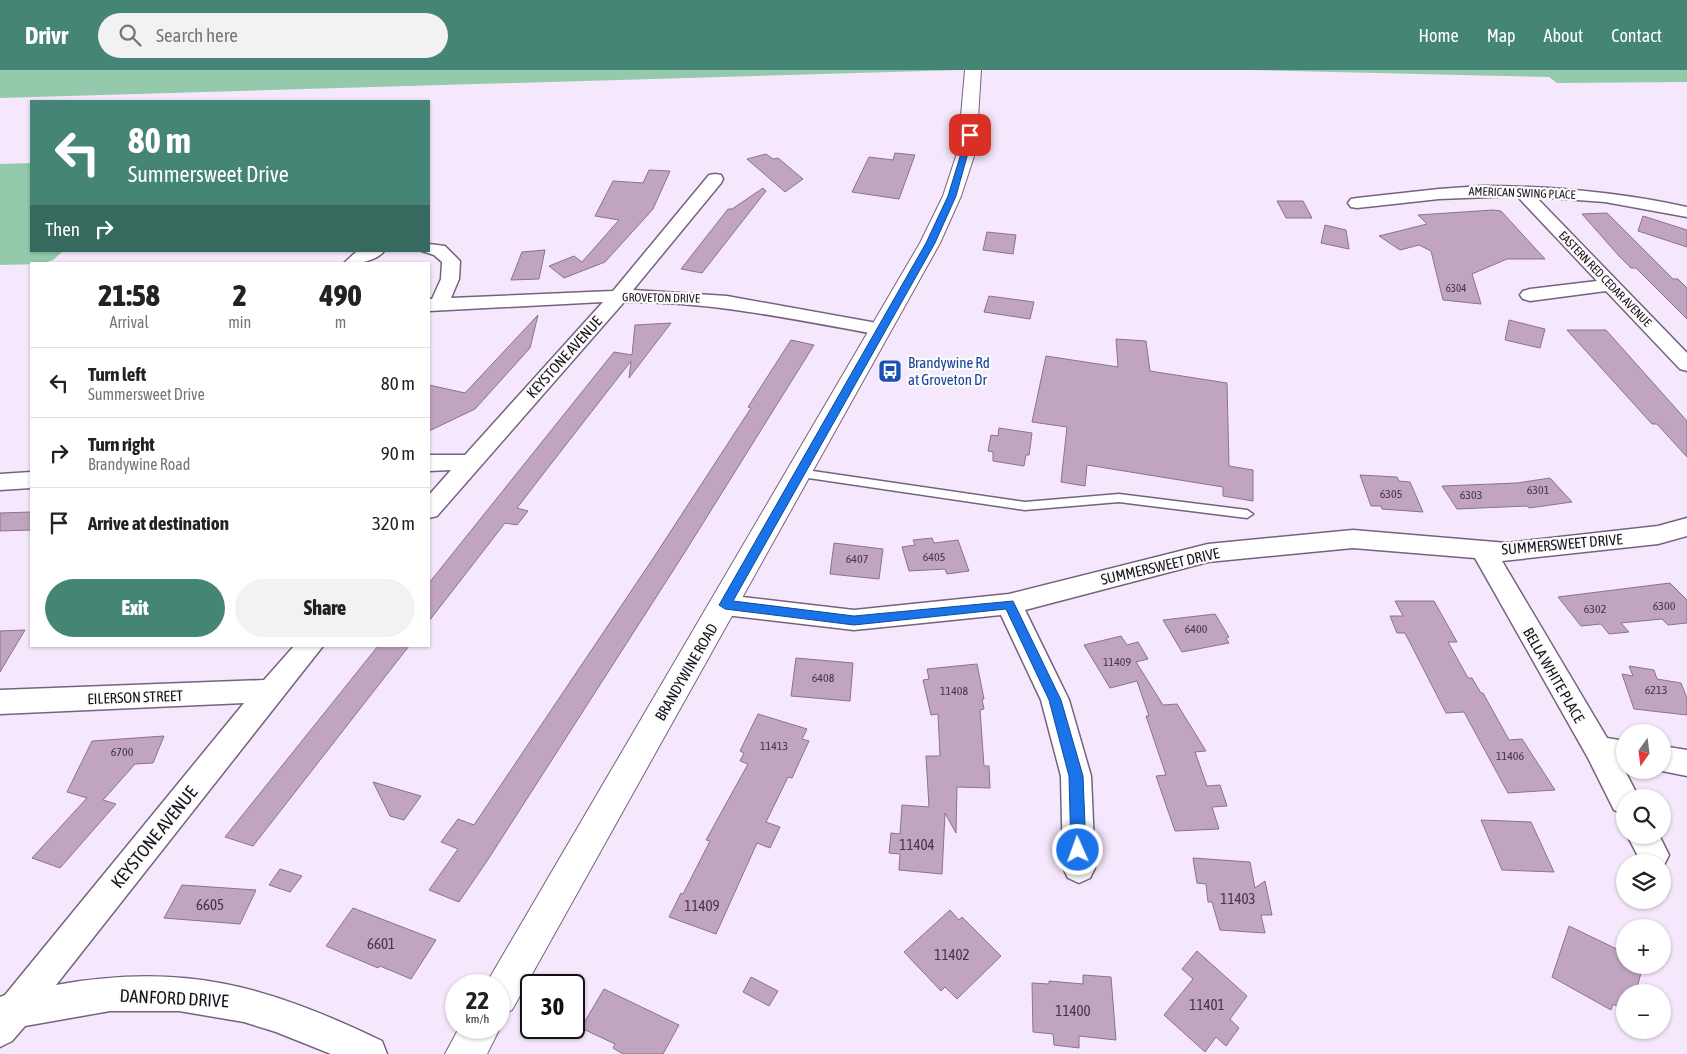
<!DOCTYPE html>
<meta charset="utf-8">
<style>
:root{--surface:#fff;--page:#f2f2f2;--text:#222;--muted:#767676;--line:#e0e0e0;--accent:#448576}
body{margin:0;font-family:"Asap Condensed",sans-serif;background:var(--page);color:var(--text);height:100vh;display:flex;flex-direction:column;font-size:19px;white-space:nowrap}
*{box-sizing:border-box;margin:0}
p{font-size:16px;color:var(--muted)}
.icon{flex:none;width:28px;height:28px;fill:none;stroke:currentColor;stroke-width:2;stroke-linecap:round;stroke-linejoin:round}
.map{position:relative;flex:1;overflow:hidden}
.panel{position:absolute;left:30px;top:192px;width:400px;height:385px;display:flex;flex-direction:column;background:var(--surface);border-radius:0px;box-shadow:0 1px 4px #0004}
.panel>*{flex:none}
.banner{position:absolute;left:30px;top:30px;width:400px;height:152px;border-radius:0px;box-shadow:0 1px 4px #0004;background:#448576;color:#fff;overflow:hidden}
.needle{width:32px;rotate:194deg}
.fabs{position:absolute;left:1616px;top:654px;display:grid;gap:10px}
.fabs a{display:grid;place-items:center;width:55px;height:55px;border-radius:50%;background:var(--surface);box-shadow:0 1px 4px #0004;font-size:25px}
.speed{position:absolute;left:445px;top:904px;display:flex;gap:10px;font-size:25px;font-weight:700;text-align:center}
.speed>*{display:grid;place-content:center;width:65px;height:65px;border-radius:50%;background:var(--surface);box-shadow:0 1px 4px #0004;line-height:1}
.speed small{font-size:12px;font-weight:400}
.speed .limit{border:2px solid #111;border-radius:8px;background:#fff;color:#111}
.pin{position:absolute;display:grid;place-items:center;width:42px;height:42px;color:#fff;margin:-21px;border-radius:10px;box-shadow:0 2px 8px #0006}
.me{position:absolute;width:55px;margin:-28px;rotate:358deg;stroke-linejoin:round;filter:drop-shadow(0 0 4px #0008)}
.turn{display:flex;align-items:center;gap:18px;height:105px;padding:0 15px;font-size:22px}
.turn .icon{width:65px;height:65px;stroke-width:2.5}
.turn b{display:block;font-size:35px;line-height:42px}
.then{display:flex;align-items:center;height:48px;padding:0 15px;background:#0003;gap:10px;font-size:19px}
.eta{display:flex;justify-content:space-evenly;align-items:center;height:85px;text-align:center}
.eta b{font-size:30px;font-weight:800;line-height:35px}
.button{display:flex;gap:10px;margin-top:auto;padding:10px 15px}
.button a{flex:1;height:58px;border-radius:30px;background:var(--accent);color:#fff;font-size:20px;font-weight:800;line-height:58px;text-align:center}
.button a+a{background:var(--page);color:var(--text)}
ul{padding:0;list-style:none}
li{display:flex;align-items:center;gap:15px;height:70px;padding:0 15px;border-top:1px solid var(--line)}
li div{flex:1}
li b{display:block;font-size:19px}
li em{font-style:normal}
header{display:flex;align-items:center;gap:30px;box-sizing:border-box;height:70px;padding:0 25px;background:var(--accent);color:#fff}
header strong{font-size:24px}
nav{display:flex;gap:28px;margin-inline-start:auto;font-size:18px}
.search{width:350px;height:45px;background:var(--page);display:flex;align-items:center;gap:12px;box-sizing:border-box;padding:0 18px;border-radius:28px;color:var(--muted);font-size:19px}
.map>svg:first-child{display:block}
.green{fill:#95c9ac}
.building{fill:#c0a4c0;stroke:#8c728c}
.lines{fill:none;stroke-linecap:round;stroke-linejoin:round}
.service-casing{stroke:#76627f;stroke-width:3}
.minor-casing{stroke:#76627f;stroke-width:3}
.secondary-casing{stroke:#76627f;stroke-width:2}
.service{fill:#fff;fill-rule:evenodd}
.minor{fill:#fff;fill-rule:evenodd}
.secondary{fill:#fff;fill-rule:evenodd}
.route{fill:#1a73e8;stroke:#114b97}
.labels{text-anchor:middle;dominant-baseline:central;stroke-width:4.5;stroke-linejoin:round;paint-order:stroke}
.far-number-label{font-size:11px;fill:#433645}
.far-street-label{font-size:12px;fill:#19111c;stroke:#fbfbfb}
.number-label{font-size:12px;fill:#433645}
.street-label{font-size:15px;fill:#19111c;stroke:#fbfbfb}
.transit-label{font-size:15px;fill:#164399;stroke:#fbfbfb;text-anchor:start}
.near-number-label{font-size:15px;fill:#433645}
.near-street-label{font-size:18px;fill:#19111c;stroke:#fbfbfb}
</style>
<header>
<strong>Drivr</strong>
<div class="search"><svg class="icon" aria-label="search" viewBox="0 0 24 24"><circle cx="10" cy="10" r="6"/><path d="M15 15l6 6"/></svg>Search here</div>
<nav><a>Home</a><a>Map</a><a>About</a><a>Contact</a></nav>
</header>
<div class="map">
<svg width="1687" height="984" viewBox="0 0 1687 984">
<rect width="100%" height="100%" fill="#f5e8fc"/>
<g class="green">
<polygon points="0,0 959,0 0,28"/>
<polygon points="1252,0 1687,0 1687,12 1557,13 1549,7"/>
<polygon points="31,93 31,181 63,181 53,190 41,194 0,195 0,94"/>
</g>
<g class="building">
<polygon points="895,83 915,85 899,129 852,122 869,87 893,90"/>
<polygon points="766,84 773,89 778,88 803,109 785,122 747,89"/>
<polygon points="649,100 670,101 653,139 605,192 564,208 549,196 574,186 582,192 619,150 595,146 613,111 643,113"/>
<polygon points="763,118 766,121 702,203 681,199 728,139 732,139"/>
<polygon points="1277,131 1303,131 1312,148 1286,148"/>
<polygon points="1493,140 1501,141 1545,189 1507,189 1472,204 1481,234 1443,230 1431,181 1419,175 1400,180 1379,166 1427,154 1418,145"/>
<polygon points="1607,143 1673,209 1678,209 1687,218 1687,249 1636,198 1631,198 1619,186 1582,144"/>
<polygon points="1643,146 1687,160 1687,177 1638,161"/>
<polygon points="1325,155 1346,160 1349,179 1321,173"/>
<polygon points="987,162 1016,165 1013,184 983,180"/>
<polygon points="545,180 539,209 511,210 522,182"/>
<polygon points="989,226 1034,232 1030,249 984,242"/>
<polygon points="538,245 530,278 475,339 429,361 429,315 465,323"/>
<polygon points="1509,250 1545,259 1540,278 1505,270"/>
<polygon points="671,253 629,308 631,291 540,408 517,438 528,441 517,455 505,453 429,551 429,513 614,282 632,285 635,255"/>
<polygon points="1567,260 1606,260 1687,351 1687,387 1657,354 1652,354"/>
<polygon points="1116,269 1146,271 1150,301 1227,313 1229,396 1253,400 1253,431 1223,426 1223,417 1087,395 1085,416 1061,412 1067,357 1032,352 1046,286 1118,297"/>
<polygon points="791,270 814,275 685,482 489,788 459,832 429,820 458,779 441,772 458,749 474,755 654,487 751,338 748,337"/>
<polygon points="999,358 1032,363 1029,385 1026,385 1024,396 993,391 993,382 988,381 991,365 998,366"/>
<polygon points="1360,405 1397,407 1399,411 1410,412 1423,442 1382,439 1381,436 1371,436"/>
<polygon points="1550,408 1572,432 1529,438 1527,436 1457,439 1442,416 1517,413"/>
<polygon points="31,442 31,460 0,461 0,443"/>
<polygon points="932,468 934,473 958,470 969,501 947,504 945,499 909,501 902,477 915,475 913,470"/>
<polygon points="834,473 883,479 879,509 830,504"/>
<polygon points="1670,513 1687,530 1687,553 1668,555 1662,549 1621,553 1629,562 1609,564 1601,554 1581,556 1558,527"/>
<polygon points="1395,531 1434,531 1457,572 1448,572 1468,608 1472,608 1481,623 1483,623 1509,670 1522,669 1555,720 1508,723 1464,642 1446,643 1405,563 1397,563 1390,546 1403,546"/>
<polygon points="1215,544 1229,567 1226,568 1229,573 1182,582 1163,550"/>
<polygon points="25,560 0,602 0,561"/>
<polygon points="1121,566 1127,575 1138,572 1148,589 1136,592 1163,635 1177,634 1206,681 1195,682 1207,716 1220,715 1227,736 1212,737 1219,759 1175,761 1156,706 1166,705 1146,646 1149,646 1137,611 1110,618 1084,575"/>
<polygon points="378,576 409,576 253,776 225,767"/>
<polygon points="796,588 853,593 850,631 791,626"/>
<polygon points="977,594 984,629 982,629 984,639 980,640 984,696 989,696 990,718 957,717 956,763 945,743 942,804 899,800 900,784 889,783 891,763 900,764 902,735 929,737 926,686 940,686 938,644 931,645 923,610 929,609 927,599"/>
<polygon points="1629,596 1654,600 1657,609 1681,613 1687,628 1687,645 1634,639 1622,604 1633,606"/>
<polygon points="758,644 807,659 802,669 809,671 792,708 788,707 766,752 780,757 770,778 757,773 716,864 669,847 681,823 683,824 710,771 706,770 748,694 740,691 744,683 740,681"/>
<polygon points="164,666 153,693 135,694 103,730 116,734 60,798 32,788 87,728 67,722 92,671"/>
<polygon points="373,712 421,726 404,750 390,746"/>
<polygon points="1481,750 1531,752 1554,802 1502,800"/>
<polygon points="1193,788 1250,792 1255,818 1265,811 1272,845 1261,845 1265,863 1220,860 1212,832 1208,832 1206,814 1197,813"/>
<polygon points="280,799 302,806 290,822 269,815"/>
<polygon points="182,815 256,820 240,854 164,848"/>
<polygon points="353,838 436,870 411,909 380,896 378,898 326,876"/>
<polygon points="950,840 959,850 962,847 1001,886 957,929 945,917 941,921 904,882"/>
<polygon points="1569,856 1625,883 1625,895 1643,895 1636,922 1625,922 1625,941 1613,934 1611,940 1552,907"/>
<polygon points="1197,881 1247,926 1230,949 1239,958 1226,976 1216,967 1205,982 1164,945 1193,909 1182,899"/>
<polygon points="1083,905 1111,907 1116,970 1079,966 1079,978 1054,975 1053,964 1033,962 1032,913 1049,914 1049,911 1083,914"/>
<polygon points="751,907 778,921 769,936 743,922"/>
<polygon points="604,919 679,955 663,984 623,984 613,978 615,974 581,958"/>
</g>
<g class="lines">
<g class="service-casing">
<polygon id="service" points="799,399 1025,432 1119,424 1247,440 1253,444 1247,448 1119,432 1025,440 795,406 793,403"/>
</g>
<g class="minor-casing">
<g id="minor">
<path d="M715,104L721,105L723,109L721,113L633,220L727,226L888,255L891,259L888,263L881,265C795,250 712,231 624,232L437,446L429,448V425L451,400L429,401V385H465L603,232L429,241V229H432L441,209L442,192L434,185L422,181H429V174L445,176L460,191L459,209L451,228L613,221L709,105Z"/>
<path d="M1481,116C1551,116 1618,122 1687,137V147L1605,132L1536,127L1687,283V301L1680,299L1606,221L1530,231L1523,229L1520,225L1523,221L1530,219L1597,211L1517,126L1439,129L1357,138L1351,137L1348,133L1351,129L1357,128L1439,119Z"/>
<path d="M357,181H384C376,192 355,194 343,194Z"/>
<polygon points="31,402 31,418 0,420 0,404"/>
<polygon points="1687,448 1687,466 1658,474 1502,491 1607,668 1625,671 1625,695 1622,695 1639,728 1625,728 1625,744 1614,740 1588,688 1475,488 1353,478 1208,492 1025,540 1069,630 1091,706 1095,798 1090,808 1079,813 1068,808 1063,798 1061,706 1041,630 1001,545 854,560 725,545 716,542 712,535 716,528 725,525 854,540 1009,524 1208,474 1353,460 1507,473 1658,456"/>
<path d="M294,576H323L56,915C184,892 267,916 382,971L387,984H331L276,962L244,952L179,941H110L25,956L12,971L0,977V927L5,925L244,633L0,644V620L264,610Z"/>
<polygon points="1662,676 1687,680 1687,706 1657,700 1662,700"/>
<polygon points="1627,765 1659,765 1669,785 1664,795 1662,792 1641,792"/>
</g>
</g>
<g class="secondary-casing">
<g id="secondary">
<polygon points="965,0 981,0 976,80 961,126 940,173 512,940 499,946 499,915 486,914 920,173 943,126 958,80"/>
<polygon points="499,954 500,958 487,984 445,984 459,958 499,958"/>
</g>
</g>
<use href="#service" class="service"/>
<use href="#minor" class="minor"/>
<use href="#secondary" class="secondary"/>
</g>
<polygon class="route" points="967,64 973,65 956,126 935,173 733,531 854,546 1013,531 1061,630 1083,706 1086,780 1083,784 1078,786 1073,784 1071,780 1069,706 1049,630 1006,539 854,555 725,539 719,535 926,173 948,126"/>
<defs>
<g id="bus-square" transform="scale(1.25)"><rect x="-9" y="-9" width="18" height="18" rx="4" fill="#1a4fb4" stroke="#fbfbfb"/><path d="M-5-6H5V4H4V6H2V4H-2V6H-4V4H-5ZM-3.5-4V0h7V-4ZM-3.5 1.2v1.5H-2V1.2ZM2 1.2v1.5H3.5V1.2Z" fill="#fff"/></g>
</defs>
<g fill-rule="evenodd">
<use href="#bus-square" x="890" y="301"/>
</g>
<g class="labels">
<g class="far-number-label">
<text x="1456" y="218">6304</text>
</g>
<g class="far-street-label">
<text transform="translate(1522 123) rotate(2)">AMERICAN SWING PLACE</text>
<text transform="translate(1605 209) rotate(46)">EASTERN RED CEDAR AVENUE</text>
<text transform="translate(661 228) rotate(1)">GROVETON DRIVE</text>
</g>
<g class="number-label">
<text x="1538" y="420">6301</text>
<text x="1391" y="424">6305</text>
<text x="1471" y="425">6303</text>
<text x="934" y="487">6405</text>
<text x="857" y="489">6407</text>
<text x="1664" y="536">6300</text>
<text x="1595" y="539">6302</text>
<text x="1196" y="559">6400</text>
<text x="1117" y="592">11409</text>
<text x="823" y="608">6408</text>
<text x="1656" y="620">6213</text>
<text x="954" y="621">11408</text>
<text x="774" y="676">11413</text>
<text x="122" y="682">6700</text>
<text x="1510" y="686">11406</text>
</g>
<g class="street-label">
<text transform="translate(564 287) rotate(-48)">KEYSTONE AVENUE</text>
<text transform="translate(1562 474) rotate(-5)">SUMMERSWEET DRIVE</text>
<text transform="translate(1160 496) rotate(-13)">SUMMERSWEET DRIVE</text>
<text transform="translate(686 602) rotate(-60)">BRANDYWINE ROAD</text>
<text transform="translate(1554 605) rotate(60)">BELLA WHITE PLACE</text>
<text transform="translate(135 627) rotate(-2)">EILERSON STREET</text>
</g>
<g class="transit-label">
<text x="908" y="292">Brandywine Rd<tspan x="908" dy="17">at Groveton Dr</tspan></text>
</g>
<g class="near-number-label">
<text x="917" y="774">11404</text>
<text x="1238" y="828">11403</text>
<text x="210" y="834">6605</text>
<text x="702" y="835">11409</text>
<text x="381" y="873">6601</text>
<text x="952" y="884">11402</text>
<text x="1207" y="934">11401</text>
<text x="1073" y="940">11400</text>
</g>
<g class="near-street-label">
<text transform="translate(154 767) rotate(-51)">KEYSTONE AVENUE</text>
<text transform="translate(174 928) rotate(3)">DANFORD DRIVE</text>
</g>
</g>
</svg>
<div class="fabs">
<a><svg class="needle" viewBox="-14 -14 28 28"><path d="M0-13l5 13h-10z" fill="#e53935"/><path d="M0 13l5-13h-10z" fill="#767676"/></svg></a>
<a><svg class="icon" aria-label="search" viewBox="0 0 24 24"><circle cx="10" cy="10" r="6"/><path d="M15 15l6 6"/></svg></a>
<a><svg class="icon" aria-label="layers" viewBox="0 0 24 24"><path d="M12 4l9 5-9 5-9-5zM3 14l9 5 9-5"/></svg></a>
<a>+</a>
<a>−</a>
</div>
<div class="speed"><div>22<small>km/h</small></div><div class="limit">30</div></div>
<div class="pin" style="left:970px;top:65px;background:#d93025"><svg class="icon" aria-label="arrive" viewBox="0 0 24 24"><path d="M6 21V4h12l-3 4 3 4H6"/></svg></div>
<svg class="me" style="left:1078px;top:780px" viewBox="-20 -20 40 40"><circle r="17" fill="#1a73e8" stroke="#fff" stroke-width="3"/><path d="M0-11L8 9 0 5-8 9z" fill="#fff"/></svg>
<div class="banner">
<div class="turn"><svg class="icon" aria-label="left" viewBox="0 0 24 24"><path d="M17 20v-9H6M10 6l-5 5 5 5"/></svg><div><b>80 m</b>Summersweet Drive</div></div>
<div class="then">Then<svg class="icon" aria-label="right" viewBox="0 0 24 24"><path d="M7 20v-9h11M14 6l5 5-5 5"/></svg></div>
</div>
<section class="panel">
<div class="eta">
<div><b>21:58</b><p>Arrival</p></div>
<div><b>2</b><p>min</p></div>
<div><b>490</b><p>m</p></div>
</div>
<ul>
<li><svg class="icon" aria-label="left" viewBox="0 0 24 24"><path d="M17 20v-9H6M10 6l-5 5 5 5"/></svg><div><b>Turn left</b><p>Summersweet Drive</p></div><em>80 m</em></li>
<li><svg class="icon" aria-label="right" viewBox="0 0 24 24"><path d="M7 20v-9h11M14 6l5 5-5 5"/></svg><div><b>Turn right</b><p>Brandywine Road</p></div><em>90 m</em></li>
<li><svg class="icon" aria-label="arrive" viewBox="0 0 24 24"><path d="M6 21V4h12l-3 4 3 4H6"/></svg><div><b>Arrive at destination</b></div><em>320 m</em></li>
</ul>
<div class="button"><a>Exit</a><a>Share</a></div>
</section>
</div>
